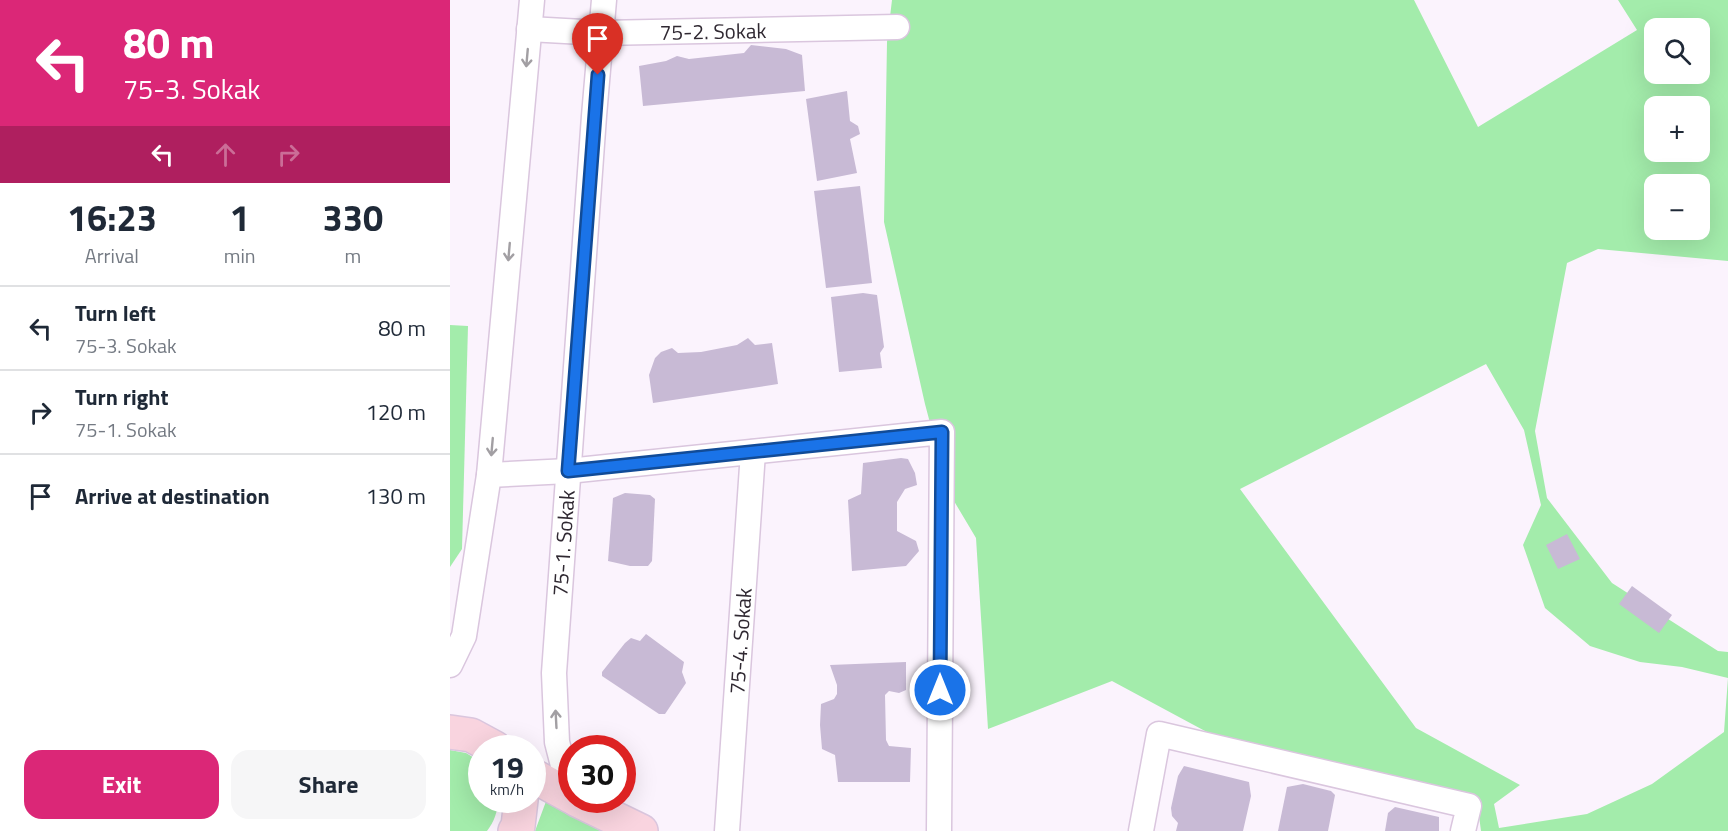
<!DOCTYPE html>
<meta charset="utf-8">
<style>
:root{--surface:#fff;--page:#f6f6f7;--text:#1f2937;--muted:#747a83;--line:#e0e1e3;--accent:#db2777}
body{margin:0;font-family:"Titillium Web",sans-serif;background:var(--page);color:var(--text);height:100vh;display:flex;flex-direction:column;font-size:22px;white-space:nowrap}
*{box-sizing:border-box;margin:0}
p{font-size:20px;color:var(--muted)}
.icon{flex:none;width:33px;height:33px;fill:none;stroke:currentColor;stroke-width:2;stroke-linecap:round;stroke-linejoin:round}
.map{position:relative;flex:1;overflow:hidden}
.details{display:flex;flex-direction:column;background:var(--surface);width:450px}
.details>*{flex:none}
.banner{background:#db2777;color:#fff;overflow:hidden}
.buttons{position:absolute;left:1194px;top:18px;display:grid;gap:12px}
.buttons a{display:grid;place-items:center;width:66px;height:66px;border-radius:12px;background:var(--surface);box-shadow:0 6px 24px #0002;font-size:30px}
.speed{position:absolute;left:18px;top:735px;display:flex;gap:12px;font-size:30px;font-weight:700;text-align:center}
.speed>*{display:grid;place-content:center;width:78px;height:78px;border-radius:50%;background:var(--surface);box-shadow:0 6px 24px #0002;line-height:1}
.speed small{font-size:15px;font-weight:400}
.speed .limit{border:9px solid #d22;background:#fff;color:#111}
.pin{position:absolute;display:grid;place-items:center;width:51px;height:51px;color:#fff;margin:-62px -26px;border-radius:50% 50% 50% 0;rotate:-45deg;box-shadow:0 0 6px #0007}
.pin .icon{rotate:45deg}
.me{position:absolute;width:66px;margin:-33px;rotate:0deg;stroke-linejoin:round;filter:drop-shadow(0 0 4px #0008)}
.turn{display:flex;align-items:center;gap:21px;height:126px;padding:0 24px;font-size:27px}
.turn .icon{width:78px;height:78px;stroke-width:2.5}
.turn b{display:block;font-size:42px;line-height:51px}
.lanes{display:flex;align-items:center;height:57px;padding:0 24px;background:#0003;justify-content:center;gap:30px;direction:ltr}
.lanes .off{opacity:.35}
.eta{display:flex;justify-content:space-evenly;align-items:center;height:102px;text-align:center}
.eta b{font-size:36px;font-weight:700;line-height:42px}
.action{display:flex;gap:12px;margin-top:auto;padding:12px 24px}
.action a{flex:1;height:69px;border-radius:18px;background:var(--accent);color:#fff;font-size:24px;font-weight:700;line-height:69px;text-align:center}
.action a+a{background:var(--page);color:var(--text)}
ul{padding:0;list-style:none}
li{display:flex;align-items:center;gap:18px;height:84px;padding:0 24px;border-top:2px solid var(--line)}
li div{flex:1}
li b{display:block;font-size:22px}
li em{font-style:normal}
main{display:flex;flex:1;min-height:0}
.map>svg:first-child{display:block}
.green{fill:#a3ecab;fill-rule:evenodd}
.building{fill:#c8bad5}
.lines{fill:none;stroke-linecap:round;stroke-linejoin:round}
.street-casing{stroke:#dac6de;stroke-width:27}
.secondary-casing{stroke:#dac6de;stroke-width:36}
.street{stroke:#fff;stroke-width:24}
.secondary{stroke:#f9d4df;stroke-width:33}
.oneway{stroke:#a29fa3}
.route-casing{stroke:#114b97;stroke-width:15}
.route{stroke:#1a73e8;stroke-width:10}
.labels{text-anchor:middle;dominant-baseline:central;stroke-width:4.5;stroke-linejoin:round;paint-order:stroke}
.street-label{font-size:21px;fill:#302932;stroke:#fff}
</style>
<main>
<section class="details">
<div class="banner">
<div class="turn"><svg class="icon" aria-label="left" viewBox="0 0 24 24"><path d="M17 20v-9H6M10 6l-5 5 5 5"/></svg><div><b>80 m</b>75-3. Sokak</div></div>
<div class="lanes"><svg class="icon" aria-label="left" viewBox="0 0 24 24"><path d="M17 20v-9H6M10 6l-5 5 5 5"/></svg><svg class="icon off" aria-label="ahead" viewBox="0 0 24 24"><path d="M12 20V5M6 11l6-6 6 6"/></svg><svg class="icon off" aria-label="right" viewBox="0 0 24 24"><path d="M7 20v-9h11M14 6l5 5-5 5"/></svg></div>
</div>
<div class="eta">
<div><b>16:23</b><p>Arrival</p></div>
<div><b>1</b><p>min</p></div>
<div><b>330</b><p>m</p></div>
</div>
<ul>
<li><svg class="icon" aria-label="left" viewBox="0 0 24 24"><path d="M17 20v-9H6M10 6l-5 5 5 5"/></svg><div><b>Turn left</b><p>75-3. Sokak</p></div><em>80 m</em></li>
<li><svg class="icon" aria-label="right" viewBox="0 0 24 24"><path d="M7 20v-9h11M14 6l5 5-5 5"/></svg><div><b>Turn right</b><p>75-1. Sokak</p></div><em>120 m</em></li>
<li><svg class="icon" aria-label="arrive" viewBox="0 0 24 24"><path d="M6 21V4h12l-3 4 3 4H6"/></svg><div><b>Arrive at destination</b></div><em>130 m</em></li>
</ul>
<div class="action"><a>Exit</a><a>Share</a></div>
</section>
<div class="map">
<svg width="1278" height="831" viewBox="0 0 1278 831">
<rect width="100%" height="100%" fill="#fbf3fd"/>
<g class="green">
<path d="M442,0H964L1028,127L1187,30L1168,0H1278V261L1148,249L1117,263L1085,431L1097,498L1162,583L1268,651L1278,652V831H1031L1027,801L781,745L662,681L538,729L526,538L498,491L475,404L434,222L437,42ZM1204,28H1250V74H1204ZM1204,106H1250V152H1204ZM1204,184H1250V230H1204ZM1036,364L1074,430L1091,505L1073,545L1095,608L1140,646L1190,662L1232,667L1278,678L1274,732L1202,784L1137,814L1049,828L1044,804L1070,785L966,728L790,489Z"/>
<polygon points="0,325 18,326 12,549 0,567"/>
<path d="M0,750L16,753L31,762L32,800H48C48,811 44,822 37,831H0Z"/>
<polygon points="98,796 131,821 151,831 85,831"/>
</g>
<g class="building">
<polygon points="301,45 336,49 352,55 355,91 193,106 189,66 216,61 227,56 239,59 294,53"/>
<polygon points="397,91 400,121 408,126 410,134 400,139 407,173 367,181 356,99"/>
<polygon points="410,186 422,283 376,288 364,191"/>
<polygon points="413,293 427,295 434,347 430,353 432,368 389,372 381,297"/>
<polygon points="298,338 305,345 322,343 328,384 203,403 199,375 205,358 211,352 222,348 228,353 251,352 287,345"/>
<polygon points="451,458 458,459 465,473 467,485 455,489 447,502 447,531 466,541 469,551 456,566 402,571 398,500 411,494 413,463"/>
<polygon points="175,493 200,495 205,499 202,561 198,566 180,566 158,561 163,498"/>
<polygon points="1117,534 1130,559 1108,569 1096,545"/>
<polygon points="1182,586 1222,615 1209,633 1169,604"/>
<polygon points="196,634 234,662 232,672 236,683 215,714 209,714 152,676 152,672 175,643 181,638 190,641"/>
<polygon points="456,662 456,690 449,693 439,691 435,695 436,740 439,746 461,748 460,782 388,782 385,755 372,749 370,725 371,704 384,699 387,694 387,685 380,665"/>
<polygon points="734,766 799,782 801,796 793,831 726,831 728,823 722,816 721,808 728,776"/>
<polygon points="853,784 881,791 885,795 878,831 828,831 837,787"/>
<polygon points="945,807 989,817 989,831 935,831 938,813"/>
</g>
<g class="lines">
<g class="street-casing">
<g id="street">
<polyline points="79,29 151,33 447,27"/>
<polyline points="39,475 118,471 492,432 489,831"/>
<polyline points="0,665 14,636 39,475 82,0"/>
<polyline points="121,797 107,742 104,673 144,116 154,0"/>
<polyline points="277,831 303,452"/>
<polyline points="691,831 709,734 1019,806 1013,831"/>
</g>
</g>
<g class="secondary-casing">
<g id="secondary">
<polyline points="0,732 21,735 45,748"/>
<polyline points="82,775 122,797"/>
<polyline points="127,800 191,831"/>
<polyline points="65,831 68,826 71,800"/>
</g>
</g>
<use href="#street" class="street"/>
<use href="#secondary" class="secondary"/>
</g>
<defs><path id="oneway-shaft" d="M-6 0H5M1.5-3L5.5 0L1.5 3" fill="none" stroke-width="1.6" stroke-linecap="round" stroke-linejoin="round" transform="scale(1.5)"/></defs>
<g class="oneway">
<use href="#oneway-shaft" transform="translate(77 58) rotate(95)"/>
<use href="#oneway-shaft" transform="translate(59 252) rotate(95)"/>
<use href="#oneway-shaft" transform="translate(42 447) rotate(95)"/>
<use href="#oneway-shaft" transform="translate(106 719) rotate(-93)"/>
</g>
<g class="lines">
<g class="route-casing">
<polyline id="route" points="148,75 118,471 492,432 490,690"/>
</g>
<use href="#route" class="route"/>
</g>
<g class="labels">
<g class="street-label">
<text transform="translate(263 31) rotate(-1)">75-2. Sokak</text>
<text transform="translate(113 543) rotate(-86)">75-1. Sokak</text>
<text transform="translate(290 641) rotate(-86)">75-4. Sokak</text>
</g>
</g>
</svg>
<div class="buttons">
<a><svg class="icon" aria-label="search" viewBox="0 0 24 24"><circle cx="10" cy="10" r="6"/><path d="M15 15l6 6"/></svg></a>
<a>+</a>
<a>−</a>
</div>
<div class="speed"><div>19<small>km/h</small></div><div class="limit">30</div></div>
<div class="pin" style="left:148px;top:75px;background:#d93025"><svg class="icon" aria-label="arrive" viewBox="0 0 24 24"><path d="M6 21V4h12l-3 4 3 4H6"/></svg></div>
<svg class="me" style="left:490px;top:690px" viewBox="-20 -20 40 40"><circle r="17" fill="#1a73e8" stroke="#fff" stroke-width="3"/><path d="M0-11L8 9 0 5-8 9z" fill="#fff"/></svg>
</div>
</main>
